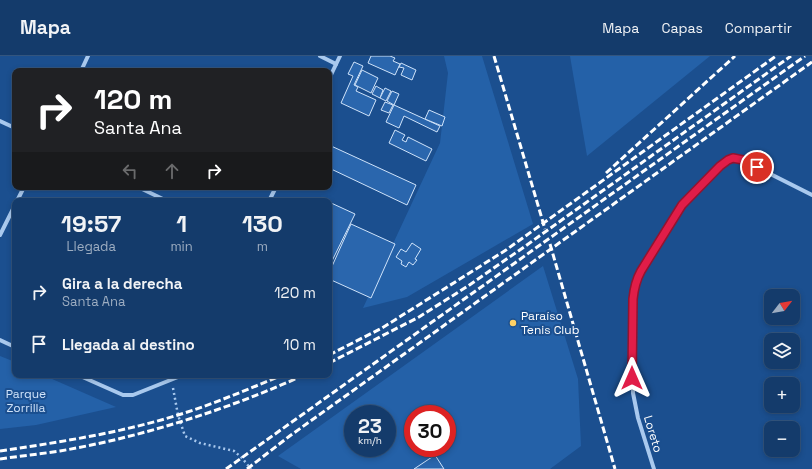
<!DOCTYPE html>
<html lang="es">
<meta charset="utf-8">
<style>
:root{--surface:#143b6b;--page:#214673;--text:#f1f3f6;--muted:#9dadc1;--line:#33557e}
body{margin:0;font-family:"Space Grotesk",sans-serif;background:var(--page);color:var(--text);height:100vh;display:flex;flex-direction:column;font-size:15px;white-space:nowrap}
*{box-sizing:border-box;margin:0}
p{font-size:13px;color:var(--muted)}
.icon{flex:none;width:22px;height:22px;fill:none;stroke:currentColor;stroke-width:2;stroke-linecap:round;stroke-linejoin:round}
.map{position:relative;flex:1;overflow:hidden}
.panel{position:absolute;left:12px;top:142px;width:320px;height:180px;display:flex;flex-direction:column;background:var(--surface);border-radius:8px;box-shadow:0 2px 6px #0003,0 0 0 1px var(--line)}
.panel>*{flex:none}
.hud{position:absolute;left:12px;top:12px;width:320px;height:122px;border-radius:8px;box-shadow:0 2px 6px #0003,0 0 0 1px var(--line);background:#202124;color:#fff;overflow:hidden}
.needle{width:26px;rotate:59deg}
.controls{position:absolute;left:764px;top:233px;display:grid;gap:8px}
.controls a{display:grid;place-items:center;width:36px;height:36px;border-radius:8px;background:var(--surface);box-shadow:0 2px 6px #0003,0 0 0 1px var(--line);font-size:20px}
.speed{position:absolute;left:344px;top:349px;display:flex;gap:8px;font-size:20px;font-weight:700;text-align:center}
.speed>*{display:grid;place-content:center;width:52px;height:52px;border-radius:50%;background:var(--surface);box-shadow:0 2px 6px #0003,0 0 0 1px var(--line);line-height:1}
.speed small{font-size:10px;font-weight:400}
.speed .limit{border:6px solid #d22;background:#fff;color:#111}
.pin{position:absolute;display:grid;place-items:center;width:34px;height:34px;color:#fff;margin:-17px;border:2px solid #fff;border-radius:50%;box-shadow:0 1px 4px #0007}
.me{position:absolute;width:44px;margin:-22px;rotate:0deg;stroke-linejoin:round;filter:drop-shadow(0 0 3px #0008)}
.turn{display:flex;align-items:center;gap:14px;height:84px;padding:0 16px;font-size:18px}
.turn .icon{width:52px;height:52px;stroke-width:2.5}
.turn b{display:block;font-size:28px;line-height:34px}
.lanes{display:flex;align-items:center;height:38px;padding:0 16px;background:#0003;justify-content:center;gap:20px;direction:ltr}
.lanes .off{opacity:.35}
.eta{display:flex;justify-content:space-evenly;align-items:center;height:68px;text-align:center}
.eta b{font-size:24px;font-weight:600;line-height:28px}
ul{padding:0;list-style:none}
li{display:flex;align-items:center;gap:12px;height:52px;padding:0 16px}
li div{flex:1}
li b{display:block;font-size:15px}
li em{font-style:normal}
header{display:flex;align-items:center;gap:24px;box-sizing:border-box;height:56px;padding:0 20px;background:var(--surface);border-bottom:1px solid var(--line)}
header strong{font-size:19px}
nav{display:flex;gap:22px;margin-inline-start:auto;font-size:14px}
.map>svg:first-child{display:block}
.green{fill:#2461a8;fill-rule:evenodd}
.building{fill:#2a66ad;stroke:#cfe3fa}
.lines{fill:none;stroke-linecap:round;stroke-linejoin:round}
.path{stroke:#a9c9ee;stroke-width:2.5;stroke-dasharray:2 3;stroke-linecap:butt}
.street{stroke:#a9c9ee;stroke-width:4}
.rail{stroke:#fff;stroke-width:3;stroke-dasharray:7 3;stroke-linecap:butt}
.route-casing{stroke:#92132f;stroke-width:10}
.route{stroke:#e11d48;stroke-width:7}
.poi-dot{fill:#ffd166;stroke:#1b4f8f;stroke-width:1.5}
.labels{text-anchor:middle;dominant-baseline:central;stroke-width:4;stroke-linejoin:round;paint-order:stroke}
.poi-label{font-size:12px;fill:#fff;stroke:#1b4f8f;text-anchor:start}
.park-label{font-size:12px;fill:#cfe3fa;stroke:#1b4f8f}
.street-label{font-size:12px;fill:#fff;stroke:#1b4f8f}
</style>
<header>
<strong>Mapa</strong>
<nav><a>Mapa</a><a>Capas</a><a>Compartir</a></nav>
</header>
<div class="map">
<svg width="812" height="413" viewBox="0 0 812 413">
<rect width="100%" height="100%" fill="#1b4f8f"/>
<g class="green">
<polygon points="444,0 482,0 533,168 407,241 363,252 440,87 448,17"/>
<polygon points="570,0 710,0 587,100"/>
<path d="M543,210L578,323L581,390L550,413H301L278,400ZM353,358H387V392H353ZM413,358H447V392H413Z"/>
<polygon points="0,300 15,306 15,319 43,319 116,351 36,369 0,373"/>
</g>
<g class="building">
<polygon points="371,0 390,0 395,2 393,5 400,8 395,19 368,7"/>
<polygon points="354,6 363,10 354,29 358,31 356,35 376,44 369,60 341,47 353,20 348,18"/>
<polygon points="401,7 416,14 412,24 401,19 404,12 399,11"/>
<polygon points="362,14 378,22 371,37 355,29"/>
<polygon points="376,30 383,34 380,42 372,38"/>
<polygon points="385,32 391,35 386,45 380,42"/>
<polygon points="392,35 399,38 394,49 387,45"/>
<polygon points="385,46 393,49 389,57 381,54"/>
<polygon points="394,49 440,70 437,76 404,60 399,72 386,66"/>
<polygon points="429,54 445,61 442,70 425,63"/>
<polygon points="395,74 405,79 402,84 406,86 408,81 432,93 426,105 389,87"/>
<polygon points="329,89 416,129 407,149 329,112"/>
<polygon points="329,146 355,158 332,205 329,204"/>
<polygon points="351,168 395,188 371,242 329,223 329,217"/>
<polygon points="412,187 421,193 415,203 417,204 413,209 409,206 406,211 401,208 402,205 396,201 401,193 406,196"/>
<polygon points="435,399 444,413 414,413"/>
</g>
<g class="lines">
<polyline class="path" points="173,332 178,359 185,380 200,387 234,395 242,402 251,413"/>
<g class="street">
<polyline points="320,0 336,8"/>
<polyline points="81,15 88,0"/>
<polyline points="329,23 340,0"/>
<polyline points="0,65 15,72"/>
<polyline points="138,131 167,145"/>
<polyline points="17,145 24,131"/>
<polyline points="269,145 276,131"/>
<polyline points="0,179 15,149"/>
<polyline points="0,284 15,291"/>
<polyline points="78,319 123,339 133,339 183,319"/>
<path d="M654,413L638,362L633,337V243C634,232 636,224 641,215C654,193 666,170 682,150C696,133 712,117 728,104L733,103L743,104L812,139"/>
</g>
<g class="rail">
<polyline points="494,0 545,173"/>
<polyline points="606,117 735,0"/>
<polyline points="550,188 615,413"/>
<polyline points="329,299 382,272 506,194 776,0"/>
<polyline points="329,307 419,261 468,230 524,191 791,0"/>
<path d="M0,395C60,386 120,377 178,359C214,348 248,333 283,319"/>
<path d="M0,403C20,400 40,398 60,395C142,381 229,353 304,319"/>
<polyline points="226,413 805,0"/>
<polyline points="247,413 291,379 812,6"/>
</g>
</g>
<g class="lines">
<g class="route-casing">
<path id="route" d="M632,322L633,243C634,233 636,224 641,215L682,149L720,110L728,104L733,102L743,104L757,111"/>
</g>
<use href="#route" class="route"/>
</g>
<circle class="poi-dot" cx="513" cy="267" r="4"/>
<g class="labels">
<g class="poi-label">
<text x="521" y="260">Paraíso<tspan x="521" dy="14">Tenis Club</tspan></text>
</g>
<g class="park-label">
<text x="26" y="338">Parque<tspan x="26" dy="14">Zorrilla</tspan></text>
</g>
<g class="street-label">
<text transform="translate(653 378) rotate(73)">Loreto</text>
</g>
</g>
</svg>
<div class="controls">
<a><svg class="needle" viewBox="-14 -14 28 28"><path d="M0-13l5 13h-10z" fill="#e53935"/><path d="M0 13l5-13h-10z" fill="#9dadc1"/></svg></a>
<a><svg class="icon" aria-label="layers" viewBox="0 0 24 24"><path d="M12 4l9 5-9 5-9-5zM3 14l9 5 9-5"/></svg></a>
<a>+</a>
<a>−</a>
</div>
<div class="speed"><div>23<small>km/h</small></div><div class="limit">30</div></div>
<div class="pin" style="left:757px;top:111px;background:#d93025"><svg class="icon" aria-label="arrive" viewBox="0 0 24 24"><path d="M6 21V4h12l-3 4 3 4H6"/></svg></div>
<svg class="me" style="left:632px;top:322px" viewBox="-20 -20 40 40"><path d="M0-17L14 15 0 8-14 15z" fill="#e11d48" stroke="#fff" stroke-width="4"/></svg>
<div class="hud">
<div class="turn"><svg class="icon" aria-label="right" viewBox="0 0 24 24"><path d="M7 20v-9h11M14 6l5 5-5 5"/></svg><div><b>120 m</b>Santa Ana</div></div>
<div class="lanes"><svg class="icon off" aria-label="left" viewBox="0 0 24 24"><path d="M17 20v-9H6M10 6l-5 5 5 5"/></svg><svg class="icon off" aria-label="ahead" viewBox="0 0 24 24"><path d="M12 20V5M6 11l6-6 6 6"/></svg><svg class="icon" aria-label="right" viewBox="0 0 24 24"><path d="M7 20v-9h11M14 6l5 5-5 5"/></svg></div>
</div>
<section class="panel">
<div class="eta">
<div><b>19:57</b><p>Llegada</p></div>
<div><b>1</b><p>min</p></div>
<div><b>130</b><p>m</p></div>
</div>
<ul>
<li><svg class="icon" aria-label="right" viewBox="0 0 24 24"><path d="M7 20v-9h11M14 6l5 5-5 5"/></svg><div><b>Gira a la derecha</b><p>Santa Ana</p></div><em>120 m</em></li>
<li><svg class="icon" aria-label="arrive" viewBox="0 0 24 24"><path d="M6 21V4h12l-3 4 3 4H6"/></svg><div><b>Llegada al destino</b></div><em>10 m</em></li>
</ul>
</section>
</div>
